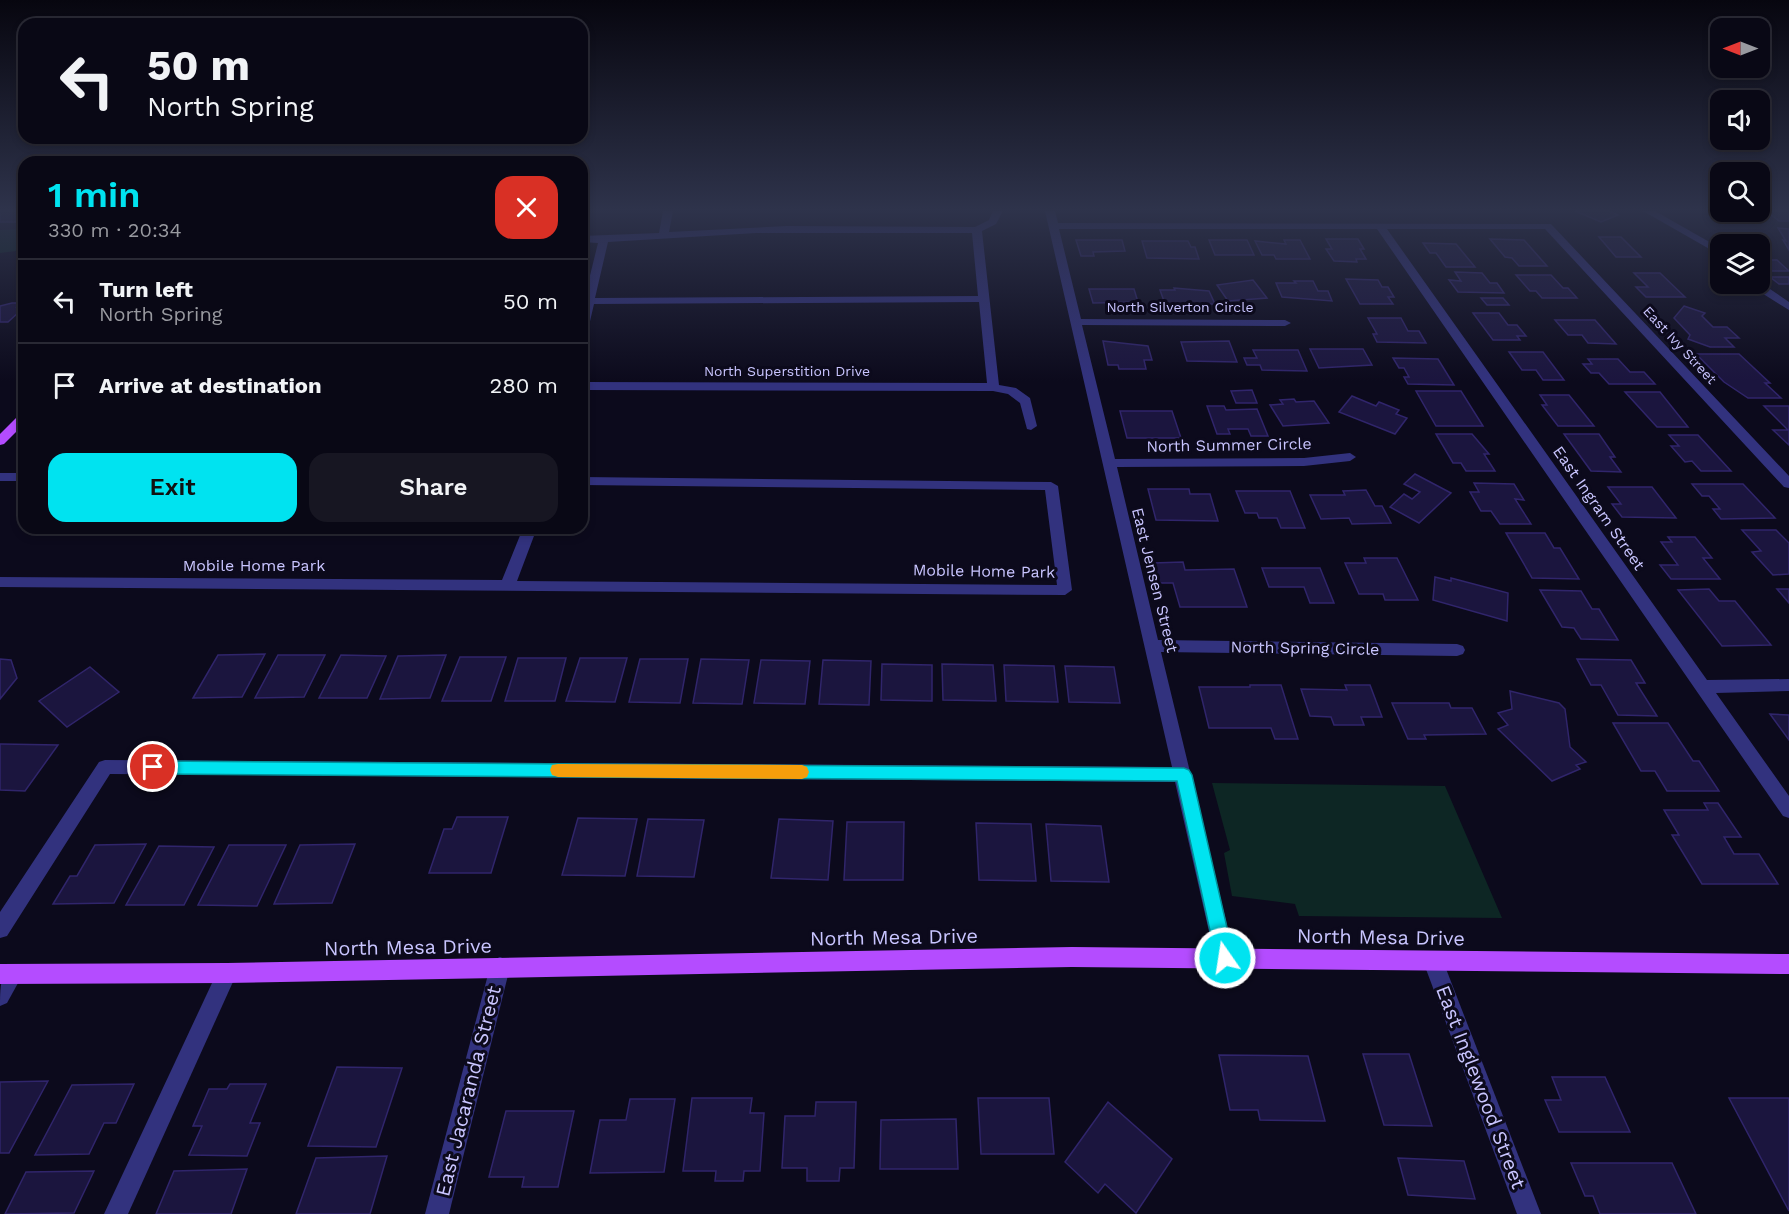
<!DOCTYPE html>
<meta charset="utf-8">
<style>
:root{--surface:#090815;--page:#171622;--text:#f1f3f6;--muted:#999aa0;--line:#292934;--accent:#00e3f0}
body{margin:0;font-family:"Work Sans",sans-serif;background:var(--page);color:var(--text);height:100vh;display:flex;flex-direction:column;font-size:22px;white-space:nowrap}
*{box-sizing:border-box;margin:0}
p{font-size:20px;color:var(--muted)}
.icon{flex:none;width:33px;height:33px;fill:none;stroke:currentColor;stroke-width:2;stroke-linecap:round;stroke-linejoin:round}
.map{position:relative;flex:1;overflow:hidden}
.side{position:absolute;left:18px;top:156px;width:570px;height:378px;display:flex;flex-direction:column;background:var(--surface);border-radius:18px;box-shadow:0 3px 9px #0003,0 0 0 2px var(--line)}
.side>*{flex:none}
.top-card{position:absolute;left:18px;top:18px;width:570px;height:126px;border-radius:18px;box-shadow:0 3px 9px #0003,0 0 0 2px var(--line);background:#090815;color:var(--text);overflow:hidden}
.needle{width:39px;rotate:270deg}
.controls{position:absolute;left:1710px;top:18px;display:grid;gap:12px}
.controls a{display:grid;place-items:center;width:60px;height:60px;border-radius:12px;background:var(--surface);box-shadow:0 3px 9px #0003,0 0 0 2px var(--line);font-size:30px}
.pin{position:absolute;display:grid;place-items:center;width:51px;height:51px;color:#fff;margin:-26px;border:3px solid #fff;border-radius:50%;box-shadow:0 2px 6px #0007}
.me{position:absolute;width:66px;margin:-33px;rotate:347deg;stroke-linejoin:round;filter:drop-shadow(0 0 4px #0008)}
.turn{display:flex;align-items:center;gap:21px;height:126px;padding:0 30px;font-size:27px}
.turn .icon{width:78px;height:78px;stroke-width:2.5}
.turn b{display:block;font-size:42px;line-height:51px}
.round{display:grid;place-items:center;flex:none;width:63px;height:63px;border-radius:18px;background:var(--page)}
.head{display:flex;align-items:center;justify-content:space-between;height:102px;padding:0 30px}
h1{font-size:36px;font-weight:600;line-height:45px;color:var(--accent)}
.cta{display:flex;gap:12px;margin-top:auto;padding:12px 30px}
.cta a{flex:1;height:69px;border-radius:18px;background:var(--accent);color:#111;font-size:24px;font-weight:600;line-height:69px;text-align:center}
.cta a+a{background:var(--page);color:var(--text)}
ul{padding:0;list-style:none}
li{display:flex;align-items:center;gap:18px;height:84px;padding:0 30px;border-top:2px solid var(--line)}
li div{flex:1}
li b{display:block;font-size:22px}
li em{font-style:normal}
.map>svg:first-child{display:block}
.green{fill:#0d2624}
.building{fill:#1b153e;stroke:#30256b;stroke-width:1.5}
.lines{fill:none;stroke-linecap:round;stroke-linejoin:round}
.minor{fill:#32327e;fill-rule:evenodd}
.major{fill:#b44cff;fill-rule:evenodd}
.route{fill:#00e3f0;stroke:#00949c;stroke-width:1.5}
.slow{fill:#f59e0b}
.labels{text-anchor:middle;dominant-baseline:central;stroke-width:6;stroke-linejoin:round;paint-order:stroke}
.far-street-label{font-size:14px;fill:#c9c5ff;stroke:#0c0a1c}
.street-label{font-size:16px;fill:#c9c5ff;stroke:#0c0a1c}
.near-street-label{font-size:20px;fill:#c9c5ff;stroke:#0c0a1c}
</style>
<div class="map">
<svg width="1789" height="1214" viewBox="0 0 1789 1214">
<rect width="100%" height="100%" fill="#0c0a1c"/>
<g class="green">
<polygon points="22,229 20,236 24,237 24,250 0,253 0,230"/>
<polygon points="1212,783 1445,786 1502,918 1299,916 1295,904 1232,896 1224,853 1230,850"/>
</g>
<g class="building">
<rect x="0" y="211" width="24" height="11"/>
<polygon points="1575,211 1609,211 1618,215 1601,222"/>
<polygon points="1766,211 1789,211 1789,221 1779,221"/>
<polygon points="1778,228 1789,229 1789,250 1783,240 1786,241"/>
<polygon points="1599,237 1621,237 1641,257 1616,257"/>
<polygon points="1326,239 1358,239 1364,249 1360,249 1366,259 1356,259 1357,262 1334,261 1326,249 1332,249"/>
<polygon points="1490,239 1524,240 1547,266 1519,266 1512,258 1505,257"/>
<polygon points="1076,240 1122,240 1125,251 1093,252 1094,256 1081,256"/>
<polygon points="1209,240 1247,240 1254,255 1215,255"/>
<polygon points="1284,240 1300,240 1310,259 1276,259 1274,255 1262,255 1255,241 1286,244"/>
<polygon points="1142,241 1188,241 1191,247 1195,247 1199,259 1147,258"/>
<polygon points="1423,243 1456,244 1475,267 1446,267 1436,253 1430,253"/>
<polygon points="1760,260 1777,260 1789,271 1763,271 1760,267"/>
<polygon points="1455,272 1482,273 1490,283 1497,283 1504,293 1458,292 1449,280 1461,281"/>
<polygon points="1634,273 1660,273 1685,297 1646,297 1636,287 1648,287"/>
<polygon points="1516,275 1551,275 1563,288 1568,288 1577,298 1542,298 1536,291 1530,291"/>
<polygon points="1770,277 1789,277 1789,284 1779,284"/>
<polygon points="1346,279 1378,280 1382,287 1388,287 1394,297 1388,297 1393,304 1360,304"/>
<polygon points="1253,280 1267,298 1228,301 1217,285"/>
<polygon points="1294,281 1313,281 1318,291 1328,291 1332,301 1282,297 1276,283 1296,283"/>
<polygon points="1174,288 1209,291 1215,304 1165,304 1160,290 1175,290"/>
<polygon points="1089,289 1134,289 1138,302 1093,303"/>
<polygon points="1481,298 1503,298 1509,305 1487,305"/>
<polygon points="12,303 21,303 17,307 24,307 24,312 19,312 8,322 0,322 0,306"/>
<polygon points="1684,306 1705,313 1702,316 1713,327 1727,327 1739,338 1725,338 1734,347 1710,347 1688,339 1690,335 1674,318"/>
<polygon points="1473,313 1499,313 1508,325 1517,325 1526,336 1517,336 1520,340 1493,340"/>
<polygon points="1368,318 1401,318 1408,331 1419,331 1426,343 1377,342 1373,334 1377,334"/>
<polygon points="1555,320 1595,320 1616,344 1588,343 1582,335 1568,335"/>
<polygon points="1103,341 1148,346 1152,360 1144,360 1146,369 1119,369 1118,365 1108,365"/>
<polygon points="1229,341 1237,362 1187,361 1181,342"/>
<polygon points="1310,349 1363,349 1372,365 1319,368"/>
<polygon points="1253,350 1298,350 1307,371 1262,370 1260,365 1247,365 1244,358 1257,358"/>
<polygon points="1509,352 1543,352 1564,380 1543,380 1536,370 1522,370"/>
<polygon points="1696,354 1739,354 1770,383 1765,383 1781,398 1748,398 1724,382"/>
<polygon points="1393,358 1438,359 1454,385 1408,384 1404,377 1409,377 1404,368 1399,368"/>
<polygon points="1588,359 1618,359 1630,372 1644,372 1655,384 1609,384 1599,373 1591,373 1583,364 1592,364"/>
<polygon points="1252,390 1257,403 1236,403 1231,391"/>
<polygon points="1416,391 1461,391 1483,426 1436,426"/>
<polygon points="1625,392 1660,392 1688,427 1657,427"/>
<polygon points="1540,395 1569,395 1594,426 1558,426 1542,405 1547,405"/>
<polygon points="1352,396 1376,406 1379,402 1399,410 1396,414 1407,418 1395,434 1339,412"/>
<polygon points="1294,399 1296,402 1314,401 1329,423 1283,426 1270,405 1283,404 1280,400"/>
<polygon points="1207,406 1224,406 1226,410 1257,409 1268,436 1251,436 1248,429 1228,429 1230,434 1217,434"/>
<polygon points="1764,406 1789,406 1789,445 1773,430 1788,430"/>
<polygon points="1120,411 1172,411 1181,438 1127,438"/>
<polygon points="1436,434 1472,434 1489,454 1484,454 1495,471 1466,471 1461,463 1453,463"/>
<polygon points="1564,434 1599,434 1615,457 1610,457 1621,472 1591,471"/>
<polygon points="1669,435 1698,435 1731,471 1701,471 1692,461 1685,462 1671,446 1679,446"/>
<polygon points="1415,474 1451,493 1419,523 1390,507 1404,494 1412,499 1420,492 1404,484"/>
<polygon points="1474,483 1514,484 1524,500 1515,499 1531,524 1500,524 1491,511 1481,511 1470,492 1479,492"/>
<polygon points="1692,484 1743,484 1775,518 1721,519 1713,509 1720,509 1709,496 1702,496"/>
<polygon points="1608,487 1652,487 1676,518 1622,517 1612,504 1621,504"/>
<polygon points="1148,489 1189,489 1190,494 1210,494 1218,521 1156,520"/>
<polygon points="1366,490 1375,506 1382,506 1391,523 1352,524 1349,518 1321,519 1310,495 1345,495 1343,491"/>
<polygon points="1236,491 1290,491 1305,528 1281,528 1277,518 1259,518 1257,513 1245,513"/>
<polygon points="1742,530 1776,530 1789,543 1789,574 1773,575 1752,552 1761,551"/>
<polygon points="1506,533 1545,533 1554,548 1560,548 1579,579 1532,578"/>
<polygon points="1668,537 1695,537 1712,558 1703,558 1720,579 1671,579 1660,565 1678,565 1661,542 1672,542"/>
<polygon points="1364,558 1397,558 1418,600 1385,600 1383,594 1359,594 1345,563 1366,563"/>
<polygon points="1183,562 1185,570 1234,569 1247,607 1180,607 1173,583 1159,583 1153,563"/>
<polygon points="1262,568 1320,568 1334,603 1310,603 1304,587 1269,587"/>
<polygon points="1435,577 1451,581 1451,578 1508,593 1507,621 1433,600"/>
<polygon points="1709,589 1719,601 1735,601 1771,645 1722,646 1678,590"/>
<polygon points="1777,589 1789,589 1789,603"/>
<polygon points="1540,590 1581,591 1592,609 1599,609 1618,640 1581,639 1574,628 1562,627"/>
<polygon points="265,654 242,697 193,698 218,655"/>
<polygon points="278,655 325,655 304,697 255,698"/>
<polygon points="341,655 386,656 367,698 319,698"/>
<polygon points="446,655 430,698 380,699 398,656"/>
<polygon points="460,657 506,657 491,701 442,701"/>
<polygon points="518,658 566,658 555,701 505,701"/>
<polygon points="580,658 627,658 615,702 566,701"/>
<polygon points="0,659 11,660 17,678 0,699"/>
<polygon points="640,659 688,659 680,703 629,702"/>
<polygon points="701,659 749,660 742,704 693,703"/>
<polygon points="1577,659 1631,660 1645,683 1636,683 1657,716 1618,715 1601,685 1591,685"/>
<polygon points="761,660 810,661 805,704 754,703"/>
<polygon points="823,660 871,661 869,705 819,704"/>
<polygon points="882,664 932,665 932,701 881,700"/>
<polygon points="942,664 993,665 996,701 943,700"/>
<polygon points="1004,665 1054,666 1058,702 1006,701"/>
<polygon points="1065,666 1114,667 1120,703 1069,702"/>
<polygon points="90,667 119,692 67,727 39,701"/>
<polygon points="1250,685 1281,685 1298,739 1275,739 1271,728 1209,728 1199,687 1250,687"/>
<polygon points="1345,685 1370,685 1382,717 1361,717 1364,725 1334,725 1331,717 1310,716 1301,689 1347,690"/>
<polygon points="1510,691 1559,703 1565,709 1570,747 1586,762 1576,765 1580,769 1552,781 1498,729 1508,725 1498,713 1512,709"/>
<polygon points="1392,703 1449,703 1451,708 1472,708 1486,734 1424,735 1426,739 1408,739"/>
<polygon points="1770,714 1789,715 1789,740"/>
<polygon points="1613,723 1668,723 1693,761 1699,761 1719,791 1667,791 1655,771 1641,771"/>
<polygon points="0,744 1,744 58,745 25,791 0,790"/>
<polygon points="1704,803 1718,803 1741,837 1724,837 1734,854 1759,854 1778,884 1702,884 1672,835 1679,835 1664,810 1708,810"/>
<polygon points="457,817 508,817 491,873 429,873 444,829 452,829"/>
<polygon points="578,818 637,819 625,876 562,875"/>
<polygon points="648,819 704,820 694,877 637,876"/>
<polygon points="779,819 833,821 828,880 771,878"/>
<polygon points="847,822 904,822 903,880 844,880"/>
<polygon points="976,823 1031,824 1036,881 979,880"/>
<polygon points="1046,824 1101,826 1109,882 1051,881"/>
<polygon points="146,844 114,903 53,904 70,876 77,876 95,845"/>
<polygon points="355,844 332,903 274,904 300,845"/>
<polygon points="229,845 286,845 257,906 198,905"/>
<polygon points="159,846 214,847 184,905 126,905"/>
<polygon points="1363,1054 1409,1054 1432,1126 1384,1125"/>
<polygon points="1219,1055 1308,1056 1325,1121 1260,1120 1258,1110 1230,1110"/>
<polygon points="337,1067 402,1068 376,1147 308,1146"/>
<polygon points="1552,1077 1605,1077 1630,1132 1559,1132 1545,1100 1561,1100"/>
<polygon points="48,1081 9,1153 0,1153 0,1082"/>
<polygon points="134,1084 116,1123 104,1123 89,1154 35,1155 72,1085"/>
<polygon points="230,1084 266,1084 250,1123 260,1123 247,1156 189,1155 202,1126 193,1126 209,1089 227,1089"/>
<polygon points="692,1098 752,1098 750,1113 764,1113 760,1171 744,1171 743,1181 715,1181 716,1171 683,1171"/>
<polygon points="978,1098 1049,1098 1054,1154 981,1154"/>
<polygon points="1729,1098 1789,1098 1789,1211"/>
<polygon points="630,1099 675,1099 664,1172 590,1173 600,1120 626,1120"/>
<polygon points="816,1102 856,1102 854,1168 840,1168 839,1181 807,1181 807,1168 782,1168 785,1116 815,1116"/>
<polygon points="1108,1102 1172,1159 1136,1213 1105,1184 1098,1193 1065,1162"/>
<polygon points="506,1111 574,1111 558,1187 522,1187 524,1177 489,1177"/>
<polygon points="956,1119 958,1169 880,1169 881,1120"/>
<polygon points="387,1156 370,1214 296,1214 316,1158"/>
<polygon points="1398,1158 1464,1161 1475,1199 1408,1195"/>
<polygon points="1571,1163 1672,1163 1696,1214 1600,1214 1593,1196 1585,1196"/>
<polygon points="247,1169 231,1214 156,1214 174,1171"/>
<polygon points="94,1171 74,1213 5,1214 26,1172"/>
</g>
<g class="lines">
<g class="minor">
<path d="M663,211H673L669,232L787,226L975,227L989,220L993,211H1003L996,224L982,231L999,385L1016,388L1030,398L1037,426L1031,430L1027,429L1020,403L1008,394L993,391L582,390V382L987,383L979,302L594,304L588,330L582,333V308L598,243L582,242V236L659,233ZM756,233H972L978,296L595,298L608,242Z"/>
<polygon points="1045,211 1055,211 1058,223 1551,224 1789,476 1789,488 1784,487 1545,229 1387,229 1707,680 1789,679 1789,691 1716,693 1789,796 1789,818 1783,816 1377,229 1059,229 1081,319 1285,320 1291,323 1285,326 1082,325 1115,459 1304,458 1350,453 1356,457 1350,461 1304,466 1117,467 1158,640 1457,644 1463,646 1465,650 1463,654 1457,656 1161,652 1235,958 1232,965 1225,968 1218,965 1215,958 1175,782 110,774 7,936 0,938 0,912 99,762 105,760 1172,767"/>
<polygon points="1643,211 1655,211 1720,248 1720,255"/>
<polygon points="1760,271 1764,272 1768,280 1767,287 1789,302 1789,310 1757,290"/>
<rect x="0" y="473" width="24" height="8"/>
<polygon points="582,477 1051,482 1058,486 1072,590 1065,595 0,587 0,577 502,580 523,528 537,528 517,581 1057,585 1045,490 582,485"/>
<polygon points="1433,951 1440,954 1443,961 1541,1214 1517,1214 1423,961 1426,954"/>
<polygon points="500,957 507,960 510,967 449,1214 425,1214 490,967 493,960"/>
<polygon points="227,963 234,966 237,973 128,1214 104,1214 220,966"/>
<path d="M13,964L20,967L23,974L7,1003L0,1006C0,990 0,971 13,964Z"/>
</g>
<g class="major">
<polygon points="24,413 24,424 4,444 0,445 0,434 20,414"/>
<polygon points="1072,947 1789,954 1789,974 1072,967 227,983 0,984 0,964 227,963"/>
</g>
</g>
<linearGradient id="sky" x2="0" y2="1"><stop stop-color="#07060f"/><stop offset="0.55" stop-color="#2e334b"/><stop offset="1" stop-color="#2e334b" stop-opacity="0"/></linearGradient>
<rect width="1789" height="381" fill="url(#sky)"/>
<polygon class="route" points="153,761 1184,768 1189,770 1192,775 1234,958 1232,964 1225,967 1219,964 1216,958 1177,781 153,774 148,772 145,767 148,763"/>
<polygon class="slow" points="558,764 802,765 807,767 809,772 807,777 802,779 558,777 552,775 550,770 552,765"/>
<g class="labels">
<g class="far-street-label">
<text x="1180" y="307">North Silverton Circle</text>
<text transform="translate(1680 345) rotate(47)">East Ivy Street</text>
<text x="787" y="371">North Superstition Drive</text>
</g>
<g class="street-label">
<text transform="translate(1229 445) rotate(-1)">North Summer Circle</text>
<text transform="translate(1599 508) rotate(55)">East Ingram Street</text>
<text x="254" y="565">Mobile Home Park</text>
<text transform="translate(984 571) rotate(1)">Mobile Home Park</text>
<text transform="translate(1155 580) rotate(76)">East Jensen Street</text>
<text transform="translate(1305 648) rotate(1)">North Spring Circle</text>
</g>
<g class="near-street-label">
<text transform="translate(894 937) rotate(-1)">North Mesa Drive</text>
<text transform="translate(1381 937) rotate(1)">North Mesa Drive</text>
<text transform="translate(408 947) rotate(-1)">North Mesa Drive</text>
<text transform="translate(1481 1087) rotate(69)">East Inglewood Street</text>
<text transform="translate(468 1091) rotate(-76)">East Jacaranda Street</text>
</g>
</g>
</svg>
<div class="controls">
<a><svg class="needle" viewBox="-14 -14 28 28"><path d="M0-13l5 13h-10z" fill="#e53935"/><path d="M0 13l5-13h-10z" fill="#999aa0"/></svg></a>
<a><svg class="icon" aria-label="sound" viewBox="0 0 24 24"><path d="M4 9h4l5-4v14l-5-4H4zM17 9q2 3 0 6"/></svg></a>
<a><svg class="icon" aria-label="search" viewBox="0 0 24 24"><circle cx="10" cy="10" r="6"/><path d="M15 15l6 6"/></svg></a>
<a><svg class="icon" aria-label="layers" viewBox="0 0 24 24"><path d="M12 4l9 5-9 5-9-5zM3 14l9 5 9-5"/></svg></a>
</div>
<div class="pin" style="left:153px;top:767px;background:#d93025"><svg class="icon" aria-label="arrive" viewBox="0 0 24 24"><path d="M6 21V4h12l-3 4 3 4H6"/></svg></div>
<svg class="me" style="left:1225px;top:958px" viewBox="-20 -20 40 40"><circle r="17" fill="#00e3f0" stroke="#fff" stroke-width="3"/><path d="M0-11L8 9 0 5-8 9z" fill="#fff"/></svg>
<div class="top-card">
<div class="turn"><svg class="icon" aria-label="left" viewBox="0 0 24 24"><path d="M17 20v-9H6M10 6l-5 5 5 5"/></svg><div><b>50 m</b>North Spring</div></div>
</div>
<section class="side">
<div class="head"><div><h1>1 min</h1><p>330 m · 20:34</p></div><a class="round" style="background:#d93025;color:#fff"><svg class="icon" aria-label="close" viewBox="0 0 24 24"><path d="M6 6l12 12M18 6L6 18"/></svg></a></div>
<ul>
<li><svg class="icon" aria-label="left" viewBox="0 0 24 24"><path d="M17 20v-9H6M10 6l-5 5 5 5"/></svg><div><b>Turn left</b><p>North Spring</p></div><em>50 m</em></li>
<li><svg class="icon" aria-label="arrive" viewBox="0 0 24 24"><path d="M6 21V4h12l-3 4 3 4H6"/></svg><div><b>Arrive at destination</b></div><em>280 m</em></li>
</ul>
<div class="cta"><a>Exit</a><a>Share</a></div>
</section>
</div>
